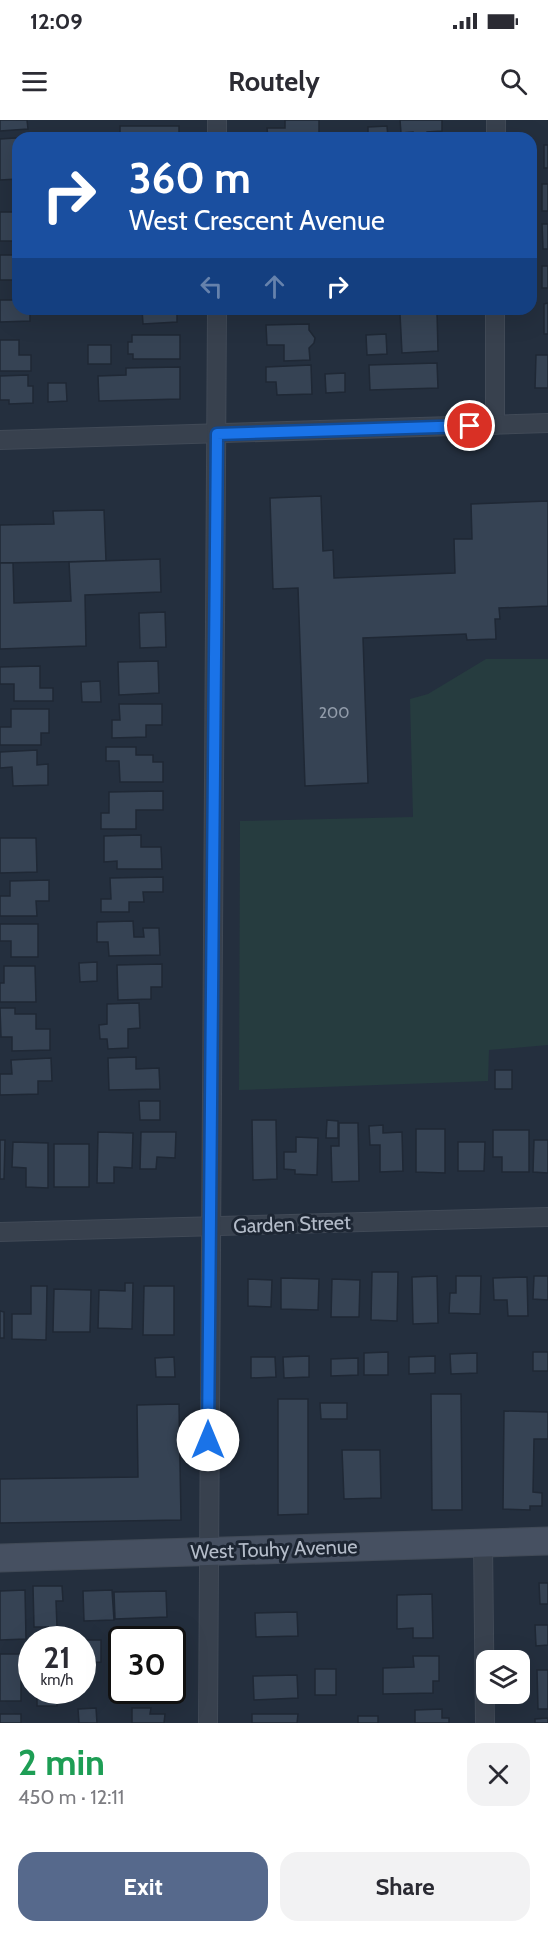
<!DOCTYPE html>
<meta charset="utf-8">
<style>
:root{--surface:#fff;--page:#f2f2f3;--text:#2b2b33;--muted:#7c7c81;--accent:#56698c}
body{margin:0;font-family:Cabin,sans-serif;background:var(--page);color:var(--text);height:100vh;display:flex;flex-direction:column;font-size:22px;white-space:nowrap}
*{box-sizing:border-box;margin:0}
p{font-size:20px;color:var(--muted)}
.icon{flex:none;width:33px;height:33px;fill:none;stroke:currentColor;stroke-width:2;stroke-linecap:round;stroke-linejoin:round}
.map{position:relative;height:1603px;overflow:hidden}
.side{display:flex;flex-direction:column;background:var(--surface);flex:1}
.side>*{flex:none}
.hud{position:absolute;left:12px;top:12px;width:525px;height:183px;border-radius:18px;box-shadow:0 6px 24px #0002;background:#1a4fa0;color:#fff;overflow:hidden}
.tools{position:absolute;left:476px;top:1530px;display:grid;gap:12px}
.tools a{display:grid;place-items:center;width:54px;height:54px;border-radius:12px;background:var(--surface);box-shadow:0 6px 24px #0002;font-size:30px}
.speed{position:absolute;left:18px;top:1506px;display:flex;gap:12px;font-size:30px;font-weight:700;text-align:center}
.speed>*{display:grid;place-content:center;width:78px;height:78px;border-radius:50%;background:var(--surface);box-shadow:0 6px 24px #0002;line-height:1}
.speed small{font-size:15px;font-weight:400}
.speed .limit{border:3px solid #111;border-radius:9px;background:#fff;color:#111}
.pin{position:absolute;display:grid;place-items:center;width:51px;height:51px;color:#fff;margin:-26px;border:3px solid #fff;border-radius:50%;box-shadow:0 2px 6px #0007}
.me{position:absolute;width:66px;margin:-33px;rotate:0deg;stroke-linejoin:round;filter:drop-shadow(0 0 4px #0008)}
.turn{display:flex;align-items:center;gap:21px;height:126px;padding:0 18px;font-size:27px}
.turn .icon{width:78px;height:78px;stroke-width:2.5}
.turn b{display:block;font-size:42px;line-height:51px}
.lanes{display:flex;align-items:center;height:57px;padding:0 18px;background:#0003;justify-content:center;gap:30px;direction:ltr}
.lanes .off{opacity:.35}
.round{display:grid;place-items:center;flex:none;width:63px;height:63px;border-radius:18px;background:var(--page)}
.summary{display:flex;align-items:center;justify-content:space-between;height:102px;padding:0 18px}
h1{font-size:36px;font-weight:700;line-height:45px;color:#1e9e55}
.primary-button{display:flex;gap:12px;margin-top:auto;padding:12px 18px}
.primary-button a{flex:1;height:69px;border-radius:18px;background:var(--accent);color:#fff;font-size:24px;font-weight:700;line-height:69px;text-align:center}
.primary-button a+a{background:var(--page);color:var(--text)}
.status{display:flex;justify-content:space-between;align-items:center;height:42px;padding:0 30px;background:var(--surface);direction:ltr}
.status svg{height:16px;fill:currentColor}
header{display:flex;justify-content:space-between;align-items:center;height:78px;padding:0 18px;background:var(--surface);font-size:27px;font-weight:700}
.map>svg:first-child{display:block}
.green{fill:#263c3f}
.building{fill:#364354;stroke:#1f2835;stroke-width:1.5}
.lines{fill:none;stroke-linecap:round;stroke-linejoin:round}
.minor-casing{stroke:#414a57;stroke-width:20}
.secondary-casing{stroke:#414a57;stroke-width:29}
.minor{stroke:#38414e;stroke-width:18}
.secondary{stroke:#465061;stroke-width:27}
.route-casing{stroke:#114b97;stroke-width:15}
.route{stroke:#1a73e8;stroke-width:10}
.labels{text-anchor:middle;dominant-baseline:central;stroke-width:6;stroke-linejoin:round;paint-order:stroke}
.number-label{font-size:16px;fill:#929caa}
.street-label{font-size:20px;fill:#b4bcc9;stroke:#1d2633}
</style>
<div class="status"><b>12:09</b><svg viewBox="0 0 49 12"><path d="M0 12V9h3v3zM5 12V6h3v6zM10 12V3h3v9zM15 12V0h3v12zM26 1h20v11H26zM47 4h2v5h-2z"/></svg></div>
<header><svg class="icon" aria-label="menu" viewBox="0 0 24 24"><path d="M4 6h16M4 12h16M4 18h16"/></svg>Routely<svg class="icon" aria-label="search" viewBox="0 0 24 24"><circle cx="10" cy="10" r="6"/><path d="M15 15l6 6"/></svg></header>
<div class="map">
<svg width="548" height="1603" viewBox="0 0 548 1603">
<rect width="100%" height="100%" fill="#242f3e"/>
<polygon class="green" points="486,539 548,539 548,925 489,930 488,961 239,970 240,701 413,697 410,579 428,574"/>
<g class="building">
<polygon points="0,0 27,0 28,9 0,11"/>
<polygon points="285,0 319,0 319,18 268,18 267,8 285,8"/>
<polygon points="400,0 442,0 442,11 427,12 427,16 413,17 413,12 401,13"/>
<rect x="120" y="6" width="59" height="12"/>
<polygon points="387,6 388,18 368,18 368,7"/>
<polygon points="31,17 18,18 18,59 0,60 0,19"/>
<rect x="544" y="25" width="4" height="23"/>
<rect x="542" y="64" width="6" height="27"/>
<rect x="0" y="92" width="18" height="29"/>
<polygon points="542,104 548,104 548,129 543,129"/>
<rect x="0" y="135" width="18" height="25"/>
<rect x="542" y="146" width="6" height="22"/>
<polygon points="0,180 18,180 18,189 30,189 30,201 0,202"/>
<polygon points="548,183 548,214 544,214 544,184"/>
<polygon points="142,189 177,189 177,202 143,204"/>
<polygon points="270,189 296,189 297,193 270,194"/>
<polygon points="437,192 438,231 402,233 400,194"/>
<polygon points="309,204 309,210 315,218 314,223 309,228 310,240 284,241 284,225 267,225 266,205"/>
<polygon points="386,214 387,234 367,235 366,215"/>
<polygon points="132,215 180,215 180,239 133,239 133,234 128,234 128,222 132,222"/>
<polygon points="0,220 19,220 19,235 31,235 31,251 0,251"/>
<rect x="88" y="225" width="23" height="19"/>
<polygon points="536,235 548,235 548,268 535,268"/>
<polygon points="437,243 438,268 370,270 369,245"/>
<polygon points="311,245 312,274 277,275 276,262 266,262 266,247"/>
<polygon points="180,247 180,279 99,281 98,256 126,255 126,248"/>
<polygon points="345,253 345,272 326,273 325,254"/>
<polygon points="28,255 28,266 33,266 33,283 9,284 9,280 0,280 0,256"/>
<polygon points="48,263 66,263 67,281 48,282"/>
<polygon points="321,376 323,431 333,430 334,458 455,453 454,419 472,419 471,384 548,381 548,486 499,488 500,499 495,499 496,519 467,520 466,514 363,518 368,663 305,666 298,468 273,469 270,378"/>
<polygon points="104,390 106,441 0,443 0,405 54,404 53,391"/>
<polygon points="160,439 161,472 85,475 86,526 0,529 0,443 13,443 14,483 71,481 69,442"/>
<polygon points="165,492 166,527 140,528 139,493"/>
<polygon points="158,541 159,573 119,575 118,542"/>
<polygon points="40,546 40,568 53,568 53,581 14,581 14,564 0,564 0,547"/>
<polygon points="100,561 101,582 82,582 81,562"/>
<polygon points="119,584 162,584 162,605 146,605 146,617 112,618 112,600 120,600"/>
<polygon points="11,589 49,589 49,613 41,613 41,625 0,625 0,607 11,607"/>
<polygon points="106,627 136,627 136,635 153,635 153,642 163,642 163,662 120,662 119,641 106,641"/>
<polygon points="37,630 37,645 48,644 48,665 13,666 12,647 0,648 0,632"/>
<polygon points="163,671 163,690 136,690 136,709 101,709 101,693 109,693 109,672"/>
<polygon points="141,715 141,727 161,727 162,749 117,749 117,741 104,742 104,716"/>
<polygon points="0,718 36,718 37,752 0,753"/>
<polygon points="163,757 163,772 143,772 144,782 129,782 129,792 101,792 101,779 111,779 110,758"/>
<polygon points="49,760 49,781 36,781 37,796 0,796 0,776 10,776 10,761"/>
<polygon points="133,801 134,817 144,817 143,808 159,808 160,835 109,836 108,822 97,822 97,802"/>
<polygon points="0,804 38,804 38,837 11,837 11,821 0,821"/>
<polygon points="97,842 97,861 80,862 79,843"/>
<polygon points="162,844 162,867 151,867 151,879 118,880 117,845"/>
<polygon points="4,846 35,846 36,882 0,882 0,863 4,863"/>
<polygon points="139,883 140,908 128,909 128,928 108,929 107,919 100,919 99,905 107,904 107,884"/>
<polygon points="0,888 15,888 15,894 36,894 36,909 50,909 50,930 12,931 12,917 1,917"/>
<polygon points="136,937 136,949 159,948 160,969 109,970 108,938"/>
<polygon points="51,938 52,961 38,961 38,974 0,975 0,954 12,954 11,940"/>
<rect x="495" y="950" width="17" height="19"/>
<polygon points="139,981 160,981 160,1000 140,1000"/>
<polygon points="252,1000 276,1000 277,1059 253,1060"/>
<polygon points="327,1000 338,1001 338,1018 326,1018"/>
<polygon points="339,1003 358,1003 359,1061 332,1062 331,1026 339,1026"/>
<polygon points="383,1005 383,1013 402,1012 403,1051 380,1052 380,1025 370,1025 369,1006"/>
<polygon points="416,1009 445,1009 445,1053 416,1052"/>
<polygon points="493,1010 529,1010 529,1052 502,1052 502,1037 493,1037"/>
<polygon points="98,1012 133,1013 132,1048 114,1047 114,1063 97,1063"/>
<polygon points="141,1012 176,1012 175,1038 157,1037 156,1049 140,1049"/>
<polygon points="296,1017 318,1018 317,1055 295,1054 295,1050 284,1049 284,1032 296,1032"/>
<polygon points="0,1020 5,1020 4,1059 0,1059"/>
<polygon points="534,1020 548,1020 548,1053 533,1052"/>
<polygon points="13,1022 48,1023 48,1068 26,1067 26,1048 12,1047"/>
<polygon points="458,1022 485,1022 484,1051 458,1051"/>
<rect x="54" y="1024" width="35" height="43"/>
<polygon points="372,1152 398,1152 397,1201 371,1200"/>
<polygon points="437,1156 438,1203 413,1204 412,1157"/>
<polygon points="456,1156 481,1156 480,1194 449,1193 450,1173 456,1173"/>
<polygon points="534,1156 548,1156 548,1180 533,1179"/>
<polygon points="527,1157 528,1196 508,1196 507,1180 494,1180 493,1158"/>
<polygon points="281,1158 319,1159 318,1190 281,1189"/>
<polygon points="248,1159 272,1160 271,1187 248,1186"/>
<polygon points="332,1159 360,1160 359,1197 331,1197"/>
<polygon points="125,1163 133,1163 132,1209 98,1208 99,1170 125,1171"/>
<polygon points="31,1166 47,1166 46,1220 12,1219 12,1194 31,1194"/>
<polygon points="144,1166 174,1166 174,1215 143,1215"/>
<polygon points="54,1169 91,1170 90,1212 53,1212"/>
<polygon points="0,1191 4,1192 4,1218 0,1218"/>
<polygon points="388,1232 388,1255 364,1255 364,1233"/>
<rect x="533" y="1232" width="15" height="19"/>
<polygon points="477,1233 477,1253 451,1254 450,1234"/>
<polygon points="309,1236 309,1257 284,1258 283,1237"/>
<polygon points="435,1236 435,1253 409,1254 409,1237"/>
<polygon points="174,1237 175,1257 156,1257 155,1238"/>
<polygon points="251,1237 275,1237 276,1257 251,1258"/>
<polygon points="358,1238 358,1255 331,1256 331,1239"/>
<polygon points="431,1274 461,1274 462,1390 432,1390"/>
<polygon points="278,1279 308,1279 308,1394 278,1395"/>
<polygon points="320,1283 347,1283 347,1299 321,1299"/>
<polygon points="179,1284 181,1400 0,1403 0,1359 138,1357 137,1285"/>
<polygon points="504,1291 548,1292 548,1319 534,1319 533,1372 542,1373 542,1386 530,1386 530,1390 503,1389"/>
<polygon points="342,1330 380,1330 381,1378 344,1379"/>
<polygon points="539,1463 548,1463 548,1484 540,1484"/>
<polygon points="33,1466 62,1466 63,1481 56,1481 57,1507 34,1507"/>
<polygon points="25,1470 26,1519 0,1520 0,1471"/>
<polygon points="112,1470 114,1500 84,1501 83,1471"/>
<polygon points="166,1471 167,1497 115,1499 114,1472"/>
<polygon points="432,1474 433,1518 413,1518 413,1508 397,1509 397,1475"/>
<polygon points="297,1492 298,1516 256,1517 255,1493"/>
<polygon points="535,1505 548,1505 548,1525 536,1526"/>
<polygon points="168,1511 168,1520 122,1520 122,1512"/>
<polygon points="82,1520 101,1520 101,1542 82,1543"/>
<rect x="0" y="1534" width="21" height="47"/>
<polygon points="413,1536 439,1536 439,1561 433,1561 433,1573 383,1574 383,1548 414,1547"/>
<rect x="315" y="1549" width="21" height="26"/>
<polygon points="537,1550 548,1550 548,1589 538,1589"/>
<polygon points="297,1555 298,1578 254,1580 253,1556"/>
<rect x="37" y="1570" width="20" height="16"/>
<polygon points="129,1570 165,1570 165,1578 129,1577"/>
<polygon points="96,1588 97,1603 79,1603 78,1589"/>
<polygon points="132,1588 151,1588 150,1594 165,1594 164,1603 132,1603"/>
<polygon points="442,1589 442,1598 449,1598 449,1603 415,1603 415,1590"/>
<rect x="0" y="1594" width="21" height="9"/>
<polygon points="252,1594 298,1594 297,1603 252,1603"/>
<rect x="358" y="1596" width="20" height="7"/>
<polygon points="548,1598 548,1603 535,1603 535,1599"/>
</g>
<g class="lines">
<g class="minor-casing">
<g id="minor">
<polyline points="217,18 217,0"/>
<polyline points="496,18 496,0"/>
<polyline points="495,305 495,189"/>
<polyline points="0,320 548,303"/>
<polyline points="0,1112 548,1097"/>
<polyline points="483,1423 485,1603"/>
<polyline points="208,1603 217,189"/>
</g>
</g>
<g class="secondary-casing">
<polyline id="secondary" points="0,1438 548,1421"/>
</g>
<use href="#minor" class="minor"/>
<use href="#secondary" class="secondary"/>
</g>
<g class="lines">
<g class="route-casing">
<polyline id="route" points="208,1320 217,314 470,306"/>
</g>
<use href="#route" class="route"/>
</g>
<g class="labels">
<g class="number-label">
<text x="334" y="592">200</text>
</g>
<g class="street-label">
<text transform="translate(292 1104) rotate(-2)">Garden Street</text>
<text transform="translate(274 1429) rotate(-2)">West Touhy Avenue</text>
</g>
</g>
</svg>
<div class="tools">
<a><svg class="icon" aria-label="layers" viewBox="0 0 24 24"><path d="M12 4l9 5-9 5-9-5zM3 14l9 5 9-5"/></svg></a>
</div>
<div class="speed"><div>21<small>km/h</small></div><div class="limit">30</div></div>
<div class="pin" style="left:470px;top:306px;background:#d93025"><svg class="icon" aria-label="arrive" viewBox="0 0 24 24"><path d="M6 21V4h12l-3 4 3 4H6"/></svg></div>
<svg class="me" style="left:208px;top:1320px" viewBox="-20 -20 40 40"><circle r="19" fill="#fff"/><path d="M0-13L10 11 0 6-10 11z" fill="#1a73e8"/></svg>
<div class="hud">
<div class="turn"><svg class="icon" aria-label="right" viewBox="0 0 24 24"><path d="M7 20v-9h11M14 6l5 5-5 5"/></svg><div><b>360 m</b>West Crescent Avenue</div></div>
<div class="lanes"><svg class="icon off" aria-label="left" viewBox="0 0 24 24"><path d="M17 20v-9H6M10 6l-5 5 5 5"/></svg><svg class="icon off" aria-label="ahead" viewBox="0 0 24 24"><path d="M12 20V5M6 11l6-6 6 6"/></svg><svg class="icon" aria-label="right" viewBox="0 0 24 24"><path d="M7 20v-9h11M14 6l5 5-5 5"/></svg></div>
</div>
</div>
<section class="side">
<div class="summary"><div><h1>2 min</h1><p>450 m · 12:11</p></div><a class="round"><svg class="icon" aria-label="close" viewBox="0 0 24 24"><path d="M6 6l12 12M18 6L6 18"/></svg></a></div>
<div class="primary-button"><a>Exit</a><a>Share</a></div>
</section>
